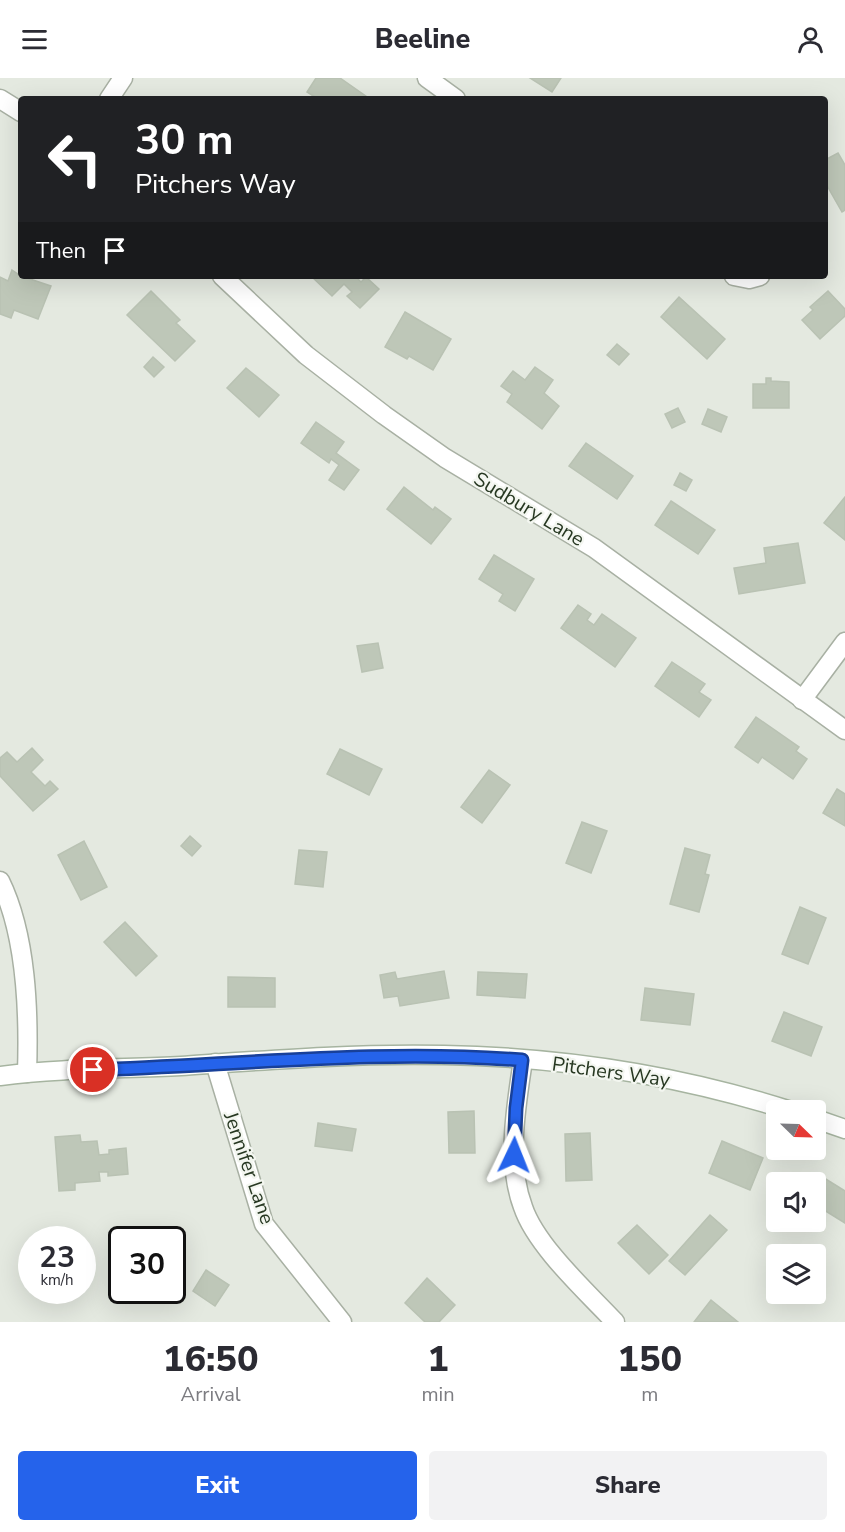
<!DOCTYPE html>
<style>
:root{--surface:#fff;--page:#f2f2f3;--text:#2b2b33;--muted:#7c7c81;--accent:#2563eb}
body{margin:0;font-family:"Nunito Sans",sans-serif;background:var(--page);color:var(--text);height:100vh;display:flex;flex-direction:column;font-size:22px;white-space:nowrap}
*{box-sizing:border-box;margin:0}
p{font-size:20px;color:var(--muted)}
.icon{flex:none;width:33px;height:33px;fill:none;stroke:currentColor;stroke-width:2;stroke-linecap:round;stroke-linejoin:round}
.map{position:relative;height:1244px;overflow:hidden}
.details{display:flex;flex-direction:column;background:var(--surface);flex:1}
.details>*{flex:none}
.banner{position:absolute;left:18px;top:18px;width:810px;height:183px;border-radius:6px;box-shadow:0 6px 24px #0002;background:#202124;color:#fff;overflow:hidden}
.needle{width:39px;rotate:113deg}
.buttons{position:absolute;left:766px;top:1022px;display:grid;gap:12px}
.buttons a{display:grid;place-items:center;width:60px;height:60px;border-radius:6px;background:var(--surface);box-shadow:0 6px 24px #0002;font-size:30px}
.speed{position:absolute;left:18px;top:1148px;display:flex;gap:12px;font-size:30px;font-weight:700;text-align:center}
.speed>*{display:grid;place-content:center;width:78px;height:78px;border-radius:50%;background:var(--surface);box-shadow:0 6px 24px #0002;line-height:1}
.speed small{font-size:15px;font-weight:400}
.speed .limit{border:3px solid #111;border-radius:9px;background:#fff;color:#111}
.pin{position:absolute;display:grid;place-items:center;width:51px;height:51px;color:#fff;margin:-26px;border:3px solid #fff;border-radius:50%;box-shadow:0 2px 6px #0007}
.me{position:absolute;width:66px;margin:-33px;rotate:2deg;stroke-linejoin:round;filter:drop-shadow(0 0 4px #0008)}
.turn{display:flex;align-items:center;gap:21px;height:126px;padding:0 18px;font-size:27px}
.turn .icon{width:78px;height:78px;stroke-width:2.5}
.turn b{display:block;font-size:42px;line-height:51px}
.then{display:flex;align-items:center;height:57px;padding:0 18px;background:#0003;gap:12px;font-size:22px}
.eta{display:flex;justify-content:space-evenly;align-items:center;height:102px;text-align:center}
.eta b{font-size:36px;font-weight:800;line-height:42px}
.button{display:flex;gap:12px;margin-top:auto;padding:12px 18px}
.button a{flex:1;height:69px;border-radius:6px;background:var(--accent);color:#fff;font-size:24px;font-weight:800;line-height:69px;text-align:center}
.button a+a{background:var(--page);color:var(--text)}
header{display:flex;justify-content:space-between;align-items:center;height:78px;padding:0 18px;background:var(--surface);font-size:27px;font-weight:800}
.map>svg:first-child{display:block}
.building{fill:#bec7b8;stroke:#b9c2b3;stroke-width:1.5}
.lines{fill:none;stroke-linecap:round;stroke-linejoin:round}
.minor-casing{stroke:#a8b0a3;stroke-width:21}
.secondary-casing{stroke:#a6b4a0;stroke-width:21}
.minor{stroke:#fff;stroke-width:18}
.secondary{stroke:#fff;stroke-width:18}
.route-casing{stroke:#184099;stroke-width:15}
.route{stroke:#2563eb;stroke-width:10}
.labels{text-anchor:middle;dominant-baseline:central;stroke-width:4.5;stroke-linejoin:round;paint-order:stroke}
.street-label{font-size:20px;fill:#273822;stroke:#f3f6f0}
</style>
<header><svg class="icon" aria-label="menu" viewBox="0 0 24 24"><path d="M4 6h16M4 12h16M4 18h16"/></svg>Beeline<svg class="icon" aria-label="person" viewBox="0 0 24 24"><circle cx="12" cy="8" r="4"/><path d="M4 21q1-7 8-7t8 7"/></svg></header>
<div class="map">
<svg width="845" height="1244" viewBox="0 0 845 1244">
<rect width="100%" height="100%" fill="#e4e9e0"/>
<g class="building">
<polygon points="316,0 340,0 370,21 318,21 307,14"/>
<polygon points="530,0 561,0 552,14"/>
<polygon points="838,75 845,87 845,132 842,134 825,104 825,82"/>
<polygon points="12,192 21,198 51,208 38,241 14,232 11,240 0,236 0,199 8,203"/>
<polygon points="311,198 355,198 361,204 366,199 379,211 360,230 347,218 352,214 344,206 332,218"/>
<polygon points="151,213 180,242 176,245 195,263 175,283 127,237"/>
<polygon points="828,213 845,231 845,238 820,261 802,242 813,232 810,229"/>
<polygon points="679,219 725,261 707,281 661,239"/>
<polygon points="405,234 451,261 433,292 409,278 407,281 385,269"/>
<polygon points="617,266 629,276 619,287 607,277"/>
<polygon points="153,279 164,289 154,299 144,289"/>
<polygon points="535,289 553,302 544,315 559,328 542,351 507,324 512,316 501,308 513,293 525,302"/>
<polygon points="246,290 279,317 259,339 227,310"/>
<polygon points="766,300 771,300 771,303 789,304 789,330 753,330 753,306 766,306"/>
<polygon points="678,330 685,344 672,350 665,336"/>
<polygon points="708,331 727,339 721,354 702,346"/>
<polygon points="316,344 344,364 336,375 359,392 344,412 329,402 339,387 331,381 329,385 301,365"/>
<polygon points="586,365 633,398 617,421 569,388"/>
<polygon points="680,395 692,402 686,413 674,407"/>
<polygon points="404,409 433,432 435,429 451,441 431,466 387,431"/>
<polygon points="845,419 845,462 824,445"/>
<polygon points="671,423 715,452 698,476 655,447"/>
<polygon points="798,465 805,505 739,516 734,490 766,485 764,470"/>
<polygon points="494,477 534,501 515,533 499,523 503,516 479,501"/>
<polygon points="578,527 591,536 587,542 594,547 602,536 636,560 615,589 561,550"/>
<polygon points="378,565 383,590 362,594 357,568"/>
<polygon points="672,584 705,606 699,614 711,622 699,639 655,608"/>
<polygon points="756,639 799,669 796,673 807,681 793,701 762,679 758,685 735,669"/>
<polygon points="32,670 43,682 31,694 45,708 50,703 58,711 33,733 0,698 0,680 7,674 17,684"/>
<polygon points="340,671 382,691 369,717 327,696"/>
<polygon points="489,692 510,707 482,745 461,729"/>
<polygon points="837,711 845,716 845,748 823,735"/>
<polygon points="582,744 607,753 591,795 566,785"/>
<polygon points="190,758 201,768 192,778 181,768"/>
<polygon points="84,763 107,809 81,822 58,777"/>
<polygon points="685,770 710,777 705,796 709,797 699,834 670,826"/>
<polygon points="299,772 327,774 323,809 295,806"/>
<polygon points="800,829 826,840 808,886 782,876"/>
<polygon points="125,844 157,878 136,898 104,864"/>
<polygon points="444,893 449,920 400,928 398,918 384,920 380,897 395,894 397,901"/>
<polygon points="478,894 527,896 525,920 477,917"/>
<polygon points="228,899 275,900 275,929 228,929"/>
<polygon points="645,910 694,916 690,947 641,942"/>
<polygon points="784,934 822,949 811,978 772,963"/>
<polygon points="474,1033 475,1075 449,1075 448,1034"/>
<polygon points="318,1045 356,1051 352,1073 315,1068"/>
<polygon points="590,1055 592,1102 566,1103 565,1056"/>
<polygon points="80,1057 81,1064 97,1063 99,1077 109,1076 109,1072 126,1070 128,1096 108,1098 108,1094 99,1094 100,1103 75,1105 75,1112 59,1113 55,1059"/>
<polygon points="722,1063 763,1080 750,1112 709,1095"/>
<polygon points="816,1095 845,1113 845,1145 816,1127 816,1104 810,1104"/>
<polygon points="710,1137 727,1152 685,1197 669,1183"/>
<polygon points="637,1147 668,1177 649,1196 618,1165"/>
<polygon points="206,1192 229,1207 215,1228 193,1213"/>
<polygon points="427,1200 455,1227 439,1244 425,1244 405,1225"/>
<polygon points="711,1222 738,1244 694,1244"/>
</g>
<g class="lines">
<g class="minor-casing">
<g id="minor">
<polyline points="427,0 456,21"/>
<polyline points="0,21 21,34"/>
<polyline points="109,21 123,0"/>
<polyline points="222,198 306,277 384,337 445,380 594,470 845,652"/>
<polyline points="734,198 749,201 760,198"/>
<polyline points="802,622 845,564"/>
<path d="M0,803C27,858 29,935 27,995"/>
<path d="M523,982C516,1029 506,1084 523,1129C536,1168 587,1214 615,1244"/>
<polyline points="215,985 264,1146 342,1244"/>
</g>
</g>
<g class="secondary-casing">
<g id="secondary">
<path d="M0,998C60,990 121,991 181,988C268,982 356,975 444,977C559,979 678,997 788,1032"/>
<polyline points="816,1041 845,1051"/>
</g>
</g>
<use href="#minor" class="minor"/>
<use href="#secondary" class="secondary"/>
</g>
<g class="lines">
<g class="route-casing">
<path id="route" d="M93,992C237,987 379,971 522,982L516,1030L514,1077"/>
</g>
<use href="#route" class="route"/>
</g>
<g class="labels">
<g class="street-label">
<text transform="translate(529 431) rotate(31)">Sudbury Lane</text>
<text transform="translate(611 994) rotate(8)">Pitchers Way</text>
<text transform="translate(249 1090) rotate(71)">Jennifer Lane</text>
</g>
</g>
</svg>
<div class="buttons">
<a><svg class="needle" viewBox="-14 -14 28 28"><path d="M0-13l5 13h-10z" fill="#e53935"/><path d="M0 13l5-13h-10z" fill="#7c7c81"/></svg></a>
<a><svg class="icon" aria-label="sound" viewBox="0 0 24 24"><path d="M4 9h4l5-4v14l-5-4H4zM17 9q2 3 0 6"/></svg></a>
<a><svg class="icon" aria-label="layers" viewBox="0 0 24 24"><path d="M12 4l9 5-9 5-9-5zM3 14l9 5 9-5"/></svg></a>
</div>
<div class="speed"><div>23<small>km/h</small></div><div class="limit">30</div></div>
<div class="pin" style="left:93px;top:992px;background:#d93025"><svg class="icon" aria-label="arrive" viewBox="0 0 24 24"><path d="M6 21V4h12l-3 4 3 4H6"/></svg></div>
<svg class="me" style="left:514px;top:1077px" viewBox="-20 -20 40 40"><path d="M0-17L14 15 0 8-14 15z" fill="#2563eb" stroke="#fff" stroke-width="4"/></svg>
<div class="banner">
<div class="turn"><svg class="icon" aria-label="left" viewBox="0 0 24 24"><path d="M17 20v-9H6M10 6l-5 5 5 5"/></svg><div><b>30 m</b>Pitchers Way</div></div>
<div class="then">Then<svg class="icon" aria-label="arrive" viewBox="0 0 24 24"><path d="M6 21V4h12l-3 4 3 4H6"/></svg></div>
</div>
</div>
<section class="details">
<div class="eta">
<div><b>16:50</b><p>Arrival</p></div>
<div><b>1</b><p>min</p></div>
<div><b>150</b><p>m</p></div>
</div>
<div class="button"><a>Exit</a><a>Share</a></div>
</section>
